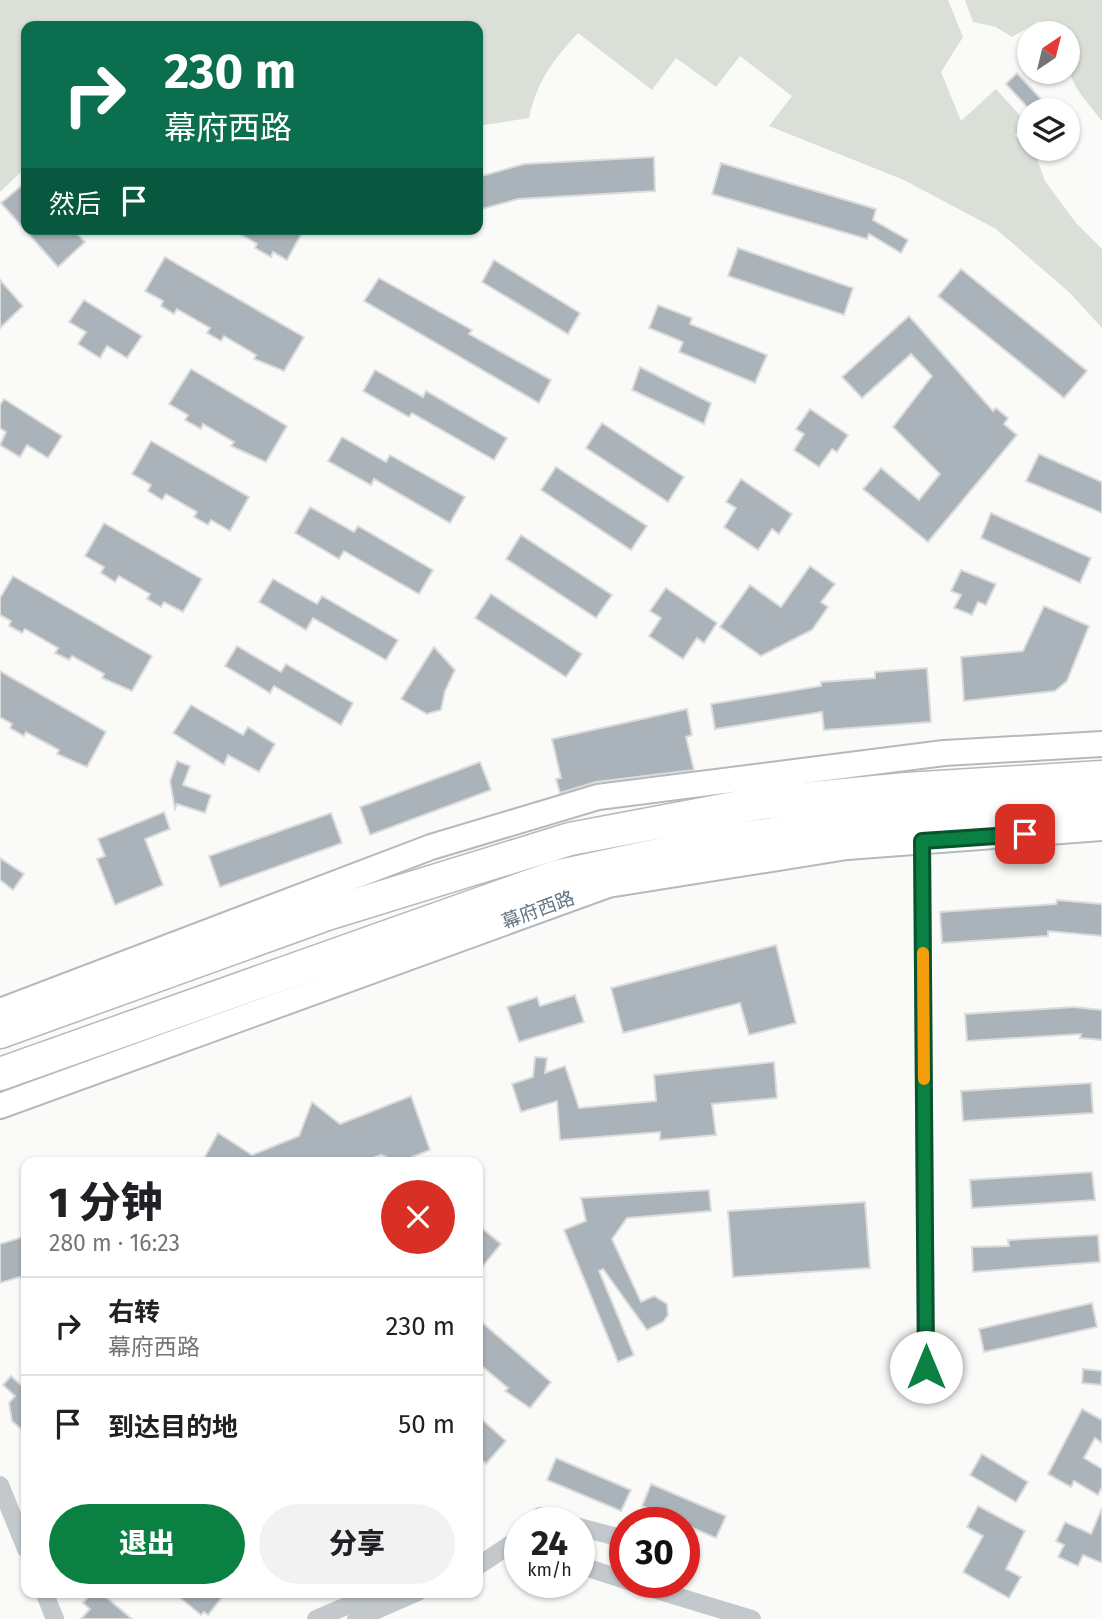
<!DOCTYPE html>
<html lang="zh">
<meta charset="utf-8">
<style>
:root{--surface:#fff;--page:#f2f2f2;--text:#202124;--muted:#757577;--line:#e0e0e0;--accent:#0b8043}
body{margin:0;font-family:"Fira Sans","Noto Sans SC",sans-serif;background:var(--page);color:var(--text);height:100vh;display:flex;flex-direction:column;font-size:26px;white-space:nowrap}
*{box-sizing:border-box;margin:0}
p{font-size:23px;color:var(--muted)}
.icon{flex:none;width:38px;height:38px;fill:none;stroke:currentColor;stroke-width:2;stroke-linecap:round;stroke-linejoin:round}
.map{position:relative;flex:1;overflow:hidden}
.sheet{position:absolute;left:21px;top:1157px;width:462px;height:441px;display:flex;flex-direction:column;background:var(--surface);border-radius:14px;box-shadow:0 2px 5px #0004}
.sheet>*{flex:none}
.top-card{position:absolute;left:21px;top:21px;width:462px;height:214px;border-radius:14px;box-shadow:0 2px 5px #0004;background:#0b6e4f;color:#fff;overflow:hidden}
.needle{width:46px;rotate:35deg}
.buttons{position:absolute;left:1017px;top:21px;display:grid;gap:14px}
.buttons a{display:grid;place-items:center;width:63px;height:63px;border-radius:50%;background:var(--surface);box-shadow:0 2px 5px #0004;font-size:35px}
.speed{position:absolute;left:504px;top:1507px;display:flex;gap:14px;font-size:35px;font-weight:700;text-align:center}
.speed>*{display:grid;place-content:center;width:91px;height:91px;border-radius:50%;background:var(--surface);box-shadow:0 2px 5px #0004;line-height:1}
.speed small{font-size:18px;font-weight:400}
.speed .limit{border:10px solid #d22;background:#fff;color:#111}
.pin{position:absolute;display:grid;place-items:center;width:60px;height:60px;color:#fff;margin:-30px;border-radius:14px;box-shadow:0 4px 10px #0006}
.me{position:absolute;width:77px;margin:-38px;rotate:0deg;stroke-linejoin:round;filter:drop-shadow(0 0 5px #0008)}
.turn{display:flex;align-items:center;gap:24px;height:147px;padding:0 28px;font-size:32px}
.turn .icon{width:91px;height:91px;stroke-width:2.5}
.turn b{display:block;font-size:49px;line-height:60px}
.then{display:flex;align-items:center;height:66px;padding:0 28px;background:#0003;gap:14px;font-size:26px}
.round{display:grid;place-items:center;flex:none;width:74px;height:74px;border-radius:37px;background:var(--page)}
.headline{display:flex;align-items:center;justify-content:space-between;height:119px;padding:0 28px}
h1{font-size:42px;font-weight:800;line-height:52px}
.button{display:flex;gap:14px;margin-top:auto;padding:14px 28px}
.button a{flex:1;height:80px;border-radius:42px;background:var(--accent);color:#fff;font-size:28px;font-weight:800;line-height:80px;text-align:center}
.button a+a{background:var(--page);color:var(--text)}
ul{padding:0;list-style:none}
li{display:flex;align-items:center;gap:21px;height:98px;padding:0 28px;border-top:2px solid var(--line)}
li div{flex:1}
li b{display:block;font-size:26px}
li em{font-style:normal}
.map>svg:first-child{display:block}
.green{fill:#dadfd7}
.building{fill:#aab3b9;stroke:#dcdcda;stroke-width:2}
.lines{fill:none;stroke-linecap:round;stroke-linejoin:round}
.secondary-casing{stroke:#b3babf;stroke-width:28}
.highway-casing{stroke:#b4b9bd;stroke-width:35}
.street{stroke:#c3c8cc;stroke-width:18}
.secondary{stroke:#fff;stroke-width:24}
.highway{stroke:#fff;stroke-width:32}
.route-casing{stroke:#07532c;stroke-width:18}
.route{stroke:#0b8043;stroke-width:12}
.slow{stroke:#f59e0b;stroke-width:12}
.labels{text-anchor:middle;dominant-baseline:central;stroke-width:7;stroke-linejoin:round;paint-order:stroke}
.street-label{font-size:19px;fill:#657683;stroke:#fff}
</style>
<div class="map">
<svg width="1102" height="1619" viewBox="0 0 1102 1619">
<rect width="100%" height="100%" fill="#fafaf8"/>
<g class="green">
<path d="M0,0H948L963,37L941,72L961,121L996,89L1026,122L1015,135L1037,159L1045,181L1076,223L1102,249V328L1070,293L996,229L904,180L769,126L792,96L740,56L716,87L676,58L652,90L578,33C553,60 537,81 529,118L478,126V26H26V167L0,192Z"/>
<path d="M965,0H1102V121C1071,81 1068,85 1068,33H1046L1039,21L1012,37L996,27L973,22Z"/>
</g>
<g class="building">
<polygon points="1017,73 1051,110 1030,110 1006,84"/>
<polygon points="654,157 655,191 518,199 478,210 478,177 524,164"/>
<polygon points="721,163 876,209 873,220 908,240 901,253 869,234 867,239 712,194"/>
<polygon points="26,182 26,229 73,229 85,242 58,267 1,203"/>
<polygon points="232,229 304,229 287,260 273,252 271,257 255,248 257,244"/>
<polygon points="738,248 853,288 844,315 728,276"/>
<polygon points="165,257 304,337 284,371 254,359 256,355 224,336 221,341 207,333 210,328 177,309 174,314 161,306 163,301 145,291"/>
<polygon points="494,260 580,313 568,334 482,282"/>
<polygon points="961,269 1087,371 1064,398 938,296"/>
<polygon points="379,278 472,330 469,334 551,380 539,403 364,301"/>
<polygon points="0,280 23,306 0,328"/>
<polygon points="84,300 142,336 127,358 107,346 100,358 78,344 86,332 69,322"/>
<polygon points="658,305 692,318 690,324 767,355 755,383 679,352 683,342 649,328"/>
<polygon points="909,316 993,411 996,408 1008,418 1004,424 1017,435 928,542 863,489 881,468 919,500 940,474 893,427 932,376 911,354 862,398 842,377"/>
<polygon points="640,367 711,403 704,424 632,390"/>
<polygon points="191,369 287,426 266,462 231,446 234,442 203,424 201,429 185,420 188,415 169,404"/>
<polygon points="375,370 423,397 426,391 507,438 494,460 412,413 409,417 363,391"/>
<polygon points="4,399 62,436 48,458 27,445 20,457 0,445 6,432 0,428 0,405"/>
<polygon points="810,409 848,435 837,452 832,449 819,467 794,450 804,434 796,429"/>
<polygon points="602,423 684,477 668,502 586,448"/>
<polygon points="342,437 386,462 390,455 465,497 450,523 374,479 371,485 328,461"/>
<polygon points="151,441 249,497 230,531 211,520 208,525 194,517 197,512 166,494 162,500 148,491 151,485 132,474"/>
<polygon points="1039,454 1102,482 1102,513 1026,481"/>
<polygon points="556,467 647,526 631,550 541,490"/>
<polygon points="741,479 792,514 779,534 772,529 758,550 724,527 736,508 726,502"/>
<polygon points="310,507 354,532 358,526 433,570 419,594 344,551 339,559 295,533"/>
<polygon points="991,513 1091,558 1080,583 981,538"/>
<polygon points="104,523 202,579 183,612 164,602 161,607 147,599 150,594 119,576 115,582 101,573 104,567 85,556"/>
<polygon points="521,535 612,595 596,618 506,559"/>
<polygon points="810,566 835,584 821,602 828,607 812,630 761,656 720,627 750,585 781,607"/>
<polygon points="961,570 996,584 986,605 978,602 972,615 954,608 961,595 951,591"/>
<polygon points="13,576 152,656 132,691 102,678 104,674 72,656 69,660 55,653 58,648 25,629 22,633 9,626 11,621 0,615 0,598"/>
<polygon points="273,579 317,604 322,596 398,640 386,660 313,618 306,630 259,602"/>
<polygon points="666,588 717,623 704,643 697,638 683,659 649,636 661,618 650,611"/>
<polygon points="491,594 582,654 566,677 475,618"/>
<polygon points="1044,606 1089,626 1067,681 1055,691 964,701 961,657 1023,651"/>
<polygon points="237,646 281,672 286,664 353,703 341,725 274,686 270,693 225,666"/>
<polygon points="434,647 455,670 445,691 441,710 427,714 401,699"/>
<polygon points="927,668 931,722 824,730 822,712 715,729 711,704 821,686 821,682 875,678 875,672"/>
<polygon points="0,671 106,732 87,767 57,754 59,750 26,732 24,736 10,728 12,724 0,717"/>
<polygon points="191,705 243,735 248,727 275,744 259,772 228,755 224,765 173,733"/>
<polygon points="687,709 692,735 686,737 694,770 596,782 560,793 556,779 561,778 552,739"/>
<polygon points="177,761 190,766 183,785 211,795 205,813 177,804 175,809 170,781"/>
<polygon points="480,762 491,790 370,835 360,807"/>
<polygon points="164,812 170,829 145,839 163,885 115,905 97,859 105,856 98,839"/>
<polygon points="331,813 342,843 220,887 209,856"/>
<polygon points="0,858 24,874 13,890 0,880"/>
<polygon points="1057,900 1102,904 1102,936 1048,931 1048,936 942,943 940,912 1056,904"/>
<polygon points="776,945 796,1023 749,1035 740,1003 623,1033 611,988"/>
<polygon points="575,995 584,1022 519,1042 507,1007 537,997 540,1006"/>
<polygon points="1074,1007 1102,1010 1102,1040 1080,1038 1081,1034 967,1041 965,1014"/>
<polygon points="535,1057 547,1058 545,1073 565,1066 579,1108 656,1101 654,1075 774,1062 777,1098 712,1104 716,1135 660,1140 660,1132 560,1140 557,1101 521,1112 512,1084 533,1077"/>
<polygon points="1091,1083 1093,1113 963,1121 961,1091"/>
<polygon points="411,1096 430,1150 400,1162 381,1155 361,1162 202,1162 218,1133 252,1155 299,1136 312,1102 340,1124"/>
<polygon points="1092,1172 1095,1200 972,1208 970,1180"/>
<polygon points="709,1190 711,1211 627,1218 612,1239 641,1302 654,1296 667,1304 668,1315 663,1322 647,1330 603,1269 599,1271 634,1355 618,1362 564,1230 586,1221 581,1198"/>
<polygon points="865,1202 870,1268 733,1277 728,1211"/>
<polygon points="478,1225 501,1244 478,1272"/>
<polygon points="1098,1235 1100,1262 973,1272 972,1247 1009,1246 1008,1240"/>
<polygon points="26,1236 26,1275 0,1283 0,1244"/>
<polygon points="1092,1303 1097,1327 984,1352 979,1329"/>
<polygon points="478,1319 551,1382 530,1408 505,1391 508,1388 478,1363"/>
<polygon points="1083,1369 1102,1371 1101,1385 1082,1383"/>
<polygon points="11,1376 23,1387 26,1383 26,1433 12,1421 9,1403 15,1396 3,1385"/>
<polygon points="1082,1409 1102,1420 1102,1443 1095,1438 1084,1458 1102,1469 1102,1487 1098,1495 1074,1481 1071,1487 1048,1474"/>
<polygon points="478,1416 506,1441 486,1464 478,1456"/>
<polygon points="982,1454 1028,1482 1016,1502 970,1475"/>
<polygon points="556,1458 631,1490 621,1511 547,1480"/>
<polygon points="651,1484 726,1516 716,1538 642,1506"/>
<polygon points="978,1506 1025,1531 1006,1569 1021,1577 1009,1598 963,1572 983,1536 967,1527"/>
<polygon points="1102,1508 1102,1563 1083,1555 1078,1566 1058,1557 1064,1545 1056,1541 1065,1522 1091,1534"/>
<polygon points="92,1592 100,1592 132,1619 81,1619 90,1609 83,1603"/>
<polygon points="173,1592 226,1592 208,1615 204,1612 201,1615"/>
</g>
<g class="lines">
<g class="secondary-casing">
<g id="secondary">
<polyline points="0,1011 431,847 598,797 944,753 1102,744"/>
<polyline points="0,1106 608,885 847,847 1102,828"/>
</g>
</g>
<g class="highway-casing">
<g id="highway">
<polyline points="0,1032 327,914 570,839 761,803 906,789 1102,777"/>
<polyline points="0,1074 555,877 724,841 908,815 1102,804"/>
</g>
</g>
<g class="street">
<polyline points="922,841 926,1367"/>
<polyline points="0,1485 26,1549"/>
<polyline points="534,1522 540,1516 563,1522"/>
<polyline points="579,1527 625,1539"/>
<polyline points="579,1565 625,1580"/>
<polyline points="478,1566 520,1538"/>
<polyline points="630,1582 752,1619"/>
<polyline points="44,1592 55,1619"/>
<polyline points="316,1619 379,1592"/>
<polyline points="356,1619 418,1592"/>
</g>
<use href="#secondary" class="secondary"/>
<use href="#highway" class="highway"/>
</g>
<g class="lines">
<g class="route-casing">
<polyline id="route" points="926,1367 922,841 1025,834"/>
</g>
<use href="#route" class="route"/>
<polyline class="slow" points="923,953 924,1079"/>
</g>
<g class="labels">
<g class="street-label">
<text transform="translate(538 910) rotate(-20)">幕府西路</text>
</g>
</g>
</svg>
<div class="buttons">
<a><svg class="needle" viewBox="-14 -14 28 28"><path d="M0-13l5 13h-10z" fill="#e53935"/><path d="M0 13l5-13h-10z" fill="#757577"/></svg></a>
<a><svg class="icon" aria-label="layers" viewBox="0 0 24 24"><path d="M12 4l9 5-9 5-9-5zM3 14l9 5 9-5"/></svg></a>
</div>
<div class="speed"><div>24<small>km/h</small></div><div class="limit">30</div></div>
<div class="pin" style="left:1025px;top:834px;background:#d93025"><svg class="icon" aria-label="arrive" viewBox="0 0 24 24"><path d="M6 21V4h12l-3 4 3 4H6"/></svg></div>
<svg class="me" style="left:926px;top:1367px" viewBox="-20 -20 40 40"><circle r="19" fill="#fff"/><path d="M0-13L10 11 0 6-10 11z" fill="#0b8043"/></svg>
<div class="top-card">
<div class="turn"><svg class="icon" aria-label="right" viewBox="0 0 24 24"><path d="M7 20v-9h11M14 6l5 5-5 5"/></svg><div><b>230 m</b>幕府西路</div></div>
<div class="then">然后<svg class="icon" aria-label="arrive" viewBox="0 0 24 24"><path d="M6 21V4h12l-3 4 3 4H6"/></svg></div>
</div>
<section class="sheet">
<div class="headline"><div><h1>1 分钟</h1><p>280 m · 16:23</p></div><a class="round" style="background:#d93025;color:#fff"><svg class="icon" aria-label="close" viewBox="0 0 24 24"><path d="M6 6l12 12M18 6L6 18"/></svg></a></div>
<ul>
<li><svg class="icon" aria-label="right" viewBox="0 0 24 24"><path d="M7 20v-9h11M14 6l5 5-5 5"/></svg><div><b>右转</b><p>幕府西路</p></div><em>230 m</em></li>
<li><svg class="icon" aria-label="arrive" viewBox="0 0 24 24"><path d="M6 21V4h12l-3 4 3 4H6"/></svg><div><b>到达目的地</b></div><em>50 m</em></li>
</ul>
<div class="button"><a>退出</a><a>分享</a></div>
</section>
</div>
